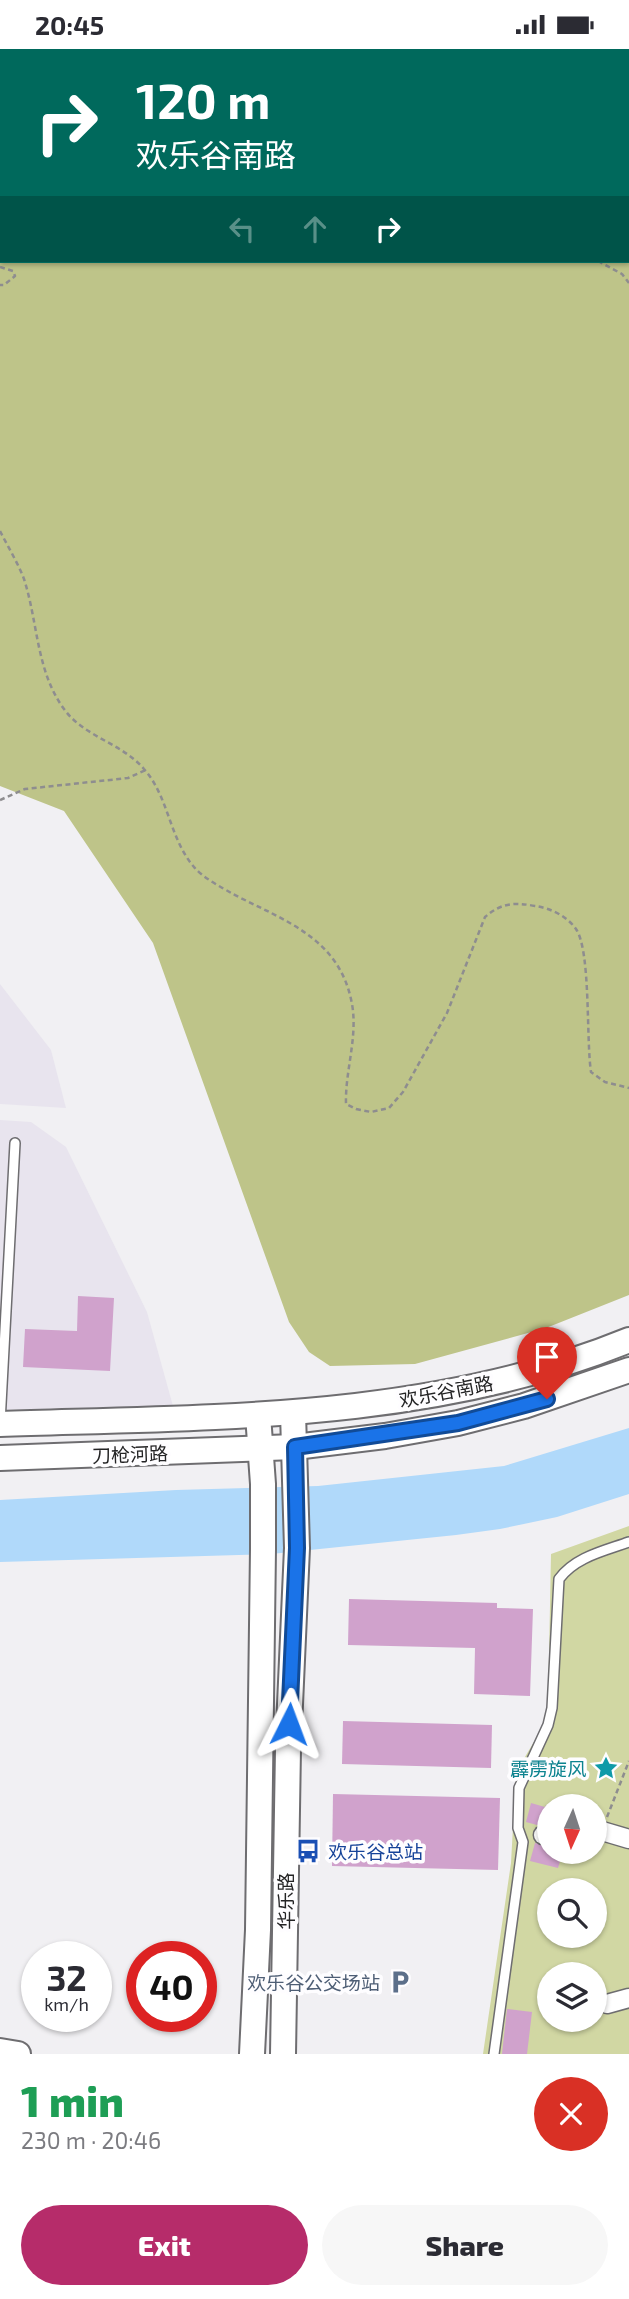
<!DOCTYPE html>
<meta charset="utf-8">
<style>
:root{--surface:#fff;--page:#f7f7f7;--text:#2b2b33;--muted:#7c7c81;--accent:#b62c6a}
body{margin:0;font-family:"Exo 2","Noto Sans SC",sans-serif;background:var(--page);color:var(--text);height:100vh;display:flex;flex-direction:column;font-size:26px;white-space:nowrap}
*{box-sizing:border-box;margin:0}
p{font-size:23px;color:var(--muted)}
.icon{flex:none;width:38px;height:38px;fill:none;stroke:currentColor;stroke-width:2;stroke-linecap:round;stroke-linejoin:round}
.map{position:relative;height:2005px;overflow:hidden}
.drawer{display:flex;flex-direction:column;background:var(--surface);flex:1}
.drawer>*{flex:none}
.hud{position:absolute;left:0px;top:0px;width:630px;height:214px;box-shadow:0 2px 5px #0004;background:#00695c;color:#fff;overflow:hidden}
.needle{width:46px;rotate:183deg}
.tools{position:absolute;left:537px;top:1745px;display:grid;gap:14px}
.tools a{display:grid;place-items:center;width:70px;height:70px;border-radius:50%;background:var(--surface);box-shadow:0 2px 5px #0004;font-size:35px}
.speed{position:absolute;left:21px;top:1892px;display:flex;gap:14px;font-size:35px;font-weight:700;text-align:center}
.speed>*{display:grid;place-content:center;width:91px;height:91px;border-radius:50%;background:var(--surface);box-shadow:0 2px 5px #0004;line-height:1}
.speed small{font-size:18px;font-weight:400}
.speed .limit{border:10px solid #d22;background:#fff;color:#111}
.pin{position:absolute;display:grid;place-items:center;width:60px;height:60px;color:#fff;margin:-72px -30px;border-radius:50% 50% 50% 0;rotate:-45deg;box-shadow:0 0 7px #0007}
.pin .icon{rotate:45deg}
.me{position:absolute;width:77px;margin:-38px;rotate:3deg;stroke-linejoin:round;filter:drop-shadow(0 0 5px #0008)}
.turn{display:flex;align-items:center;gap:24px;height:147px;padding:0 21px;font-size:32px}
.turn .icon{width:91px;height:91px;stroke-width:2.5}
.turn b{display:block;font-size:49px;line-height:60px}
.lanes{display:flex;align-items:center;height:66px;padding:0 21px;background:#0003;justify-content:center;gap:35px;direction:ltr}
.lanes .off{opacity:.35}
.round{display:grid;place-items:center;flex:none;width:74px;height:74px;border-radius:37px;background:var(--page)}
.overview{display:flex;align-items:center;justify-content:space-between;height:119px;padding:0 21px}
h1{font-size:42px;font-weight:800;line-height:52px;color:#1e9e55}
.action{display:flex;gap:14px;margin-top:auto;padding:14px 21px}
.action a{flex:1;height:80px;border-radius:42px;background:var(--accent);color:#fff;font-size:28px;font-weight:800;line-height:80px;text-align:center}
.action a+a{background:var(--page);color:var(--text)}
.status{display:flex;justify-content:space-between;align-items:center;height:49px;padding:0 35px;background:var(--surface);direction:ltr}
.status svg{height:19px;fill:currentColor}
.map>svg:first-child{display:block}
.built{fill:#e8e4ee}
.green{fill:#d1d7a3;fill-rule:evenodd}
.forest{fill:#bec489}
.water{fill:#b0d9fa}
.building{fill:#d0a2cc}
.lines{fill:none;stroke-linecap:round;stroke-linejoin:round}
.lane-casing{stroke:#6e6d70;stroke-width:12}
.street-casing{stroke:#6e6d70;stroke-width:21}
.secondary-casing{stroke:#6e6d70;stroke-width:28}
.path{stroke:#8e8d8f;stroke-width:2.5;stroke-dasharray:5 3.5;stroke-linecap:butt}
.lane{stroke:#fff;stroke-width:9}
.street{stroke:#fff;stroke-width:18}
.secondary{stroke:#fff;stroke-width:24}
.route-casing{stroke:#114b97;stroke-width:18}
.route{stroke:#1a73e8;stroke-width:12}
.labels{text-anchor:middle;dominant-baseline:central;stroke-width:7;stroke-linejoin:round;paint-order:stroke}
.street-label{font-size:19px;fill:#242425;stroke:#fefdff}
.culture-label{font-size:19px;fill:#0d838f;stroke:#fefdff;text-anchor:end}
.transit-label{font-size:19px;fill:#164399;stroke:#fefdff;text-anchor:start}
.service-label{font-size:19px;fill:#4e5e75;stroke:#fefdff;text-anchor:end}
</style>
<div class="status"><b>20:45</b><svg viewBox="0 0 49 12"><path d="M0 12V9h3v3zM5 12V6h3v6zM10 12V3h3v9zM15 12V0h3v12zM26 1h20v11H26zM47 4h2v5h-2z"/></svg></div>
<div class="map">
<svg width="629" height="2005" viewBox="0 0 629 2005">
<rect width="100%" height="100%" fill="#f1f0f3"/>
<g class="built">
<polygon points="0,935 51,1001 66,1059 0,1055"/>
<polygon points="0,1071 31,1073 66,1098 147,1263 173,1357 0,1361"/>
</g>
<path class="green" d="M629,1477V2005H483L511,1814L516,1723L541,1681L548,1658L551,1505ZM550,1757H595V1802H550ZM550,1841H595V1886H550ZM550,1925H595V1970H550Z"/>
<polygon class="forest" points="0,0 500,2 2,2 2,212 628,212 629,146 629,1246 546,1279 415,1315 330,1317 309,1303 289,1273 153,894 64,762 0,737"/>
<polygon class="water" points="629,1379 629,1445 557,1468 500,1480 456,1486 271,1505 0,1513 0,1451 176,1441 318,1437 504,1417"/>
<g class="building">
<polygon points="78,1247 114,1249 110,1322 23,1318 25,1280 77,1282"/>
<polygon points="349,1550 497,1554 497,1559 533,1560 530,1647 474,1645 475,1599 348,1596"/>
<polygon points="343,1672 492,1676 491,1719 342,1715"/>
<polygon points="333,1745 500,1749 498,1821 332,1817"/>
<polygon points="531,1754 545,1758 546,1756 550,1756 550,1775 537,1776 526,1773"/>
<polygon points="535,1794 550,1797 550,1802 563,1802 558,1819 530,1812"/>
<polygon points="507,1960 532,1963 527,2005 502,2005"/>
</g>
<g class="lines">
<g class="lane-casing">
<g id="lane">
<polyline points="0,1374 15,1094"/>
<path d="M494,2005L523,1793L518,1779L519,1739L548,1676L552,1659L559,1530C575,1508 604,1502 629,1493"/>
</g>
</g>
<g class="street-casing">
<g id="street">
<polyline points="595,1784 602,1782 629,1790"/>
<polyline points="543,1786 550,1786"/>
<polyline points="607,1955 629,1949"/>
</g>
</g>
<g class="secondary-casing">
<g id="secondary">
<path d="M0,1375C210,1368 431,1372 629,1291"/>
<polyline points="0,1409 295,1398 385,1387 458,1374 524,1357 629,1321"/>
<polyline points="0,2002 18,2005"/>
<polyline points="252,2005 258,1881 263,1500 263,1435 258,1366"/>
<polyline points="283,2005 288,1700 297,1499 293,1364"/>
</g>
</g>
<g class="path">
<polyline points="2,0 12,2"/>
<polyline points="598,212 622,225 629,234"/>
<polyline points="0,218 13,222 15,227 4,236 0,236"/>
<path d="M0,482C8,498 18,514 24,530C38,573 36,622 64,660C84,688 122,694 144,720C169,748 169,789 194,818C203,829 221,838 233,845C285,872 340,889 352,955C358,988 345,1022 346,1055L356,1060L371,1063L389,1059L403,1043L447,964L485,868C501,854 514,853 535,857C550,859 567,867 576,880C591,902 586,990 591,1023L605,1033L629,1039"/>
<polyline points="0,751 25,740 128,729 146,721"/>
<polyline points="607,1768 629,1712"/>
</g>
<use href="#lane" class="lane"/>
<use href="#street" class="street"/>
<use href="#secondary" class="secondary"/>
</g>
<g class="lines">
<g class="route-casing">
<polyline id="route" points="289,1675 297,1499 295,1398 458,1374 547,1350"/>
</g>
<use href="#route" class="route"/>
</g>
<defs>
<g id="sight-bare" transform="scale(1.89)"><path d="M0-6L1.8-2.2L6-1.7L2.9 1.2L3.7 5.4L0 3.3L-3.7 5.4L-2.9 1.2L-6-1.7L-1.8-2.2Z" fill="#0f9aa8" stroke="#fefdff" stroke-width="2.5" paint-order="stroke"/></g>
<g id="bus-bare" transform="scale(1.89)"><path d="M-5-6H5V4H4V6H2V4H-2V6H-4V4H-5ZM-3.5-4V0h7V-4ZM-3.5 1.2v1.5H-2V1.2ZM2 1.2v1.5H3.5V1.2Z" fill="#1a4fb4" stroke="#fefdff" stroke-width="2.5" paint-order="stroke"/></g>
<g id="parking-bare" transform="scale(1.89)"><path d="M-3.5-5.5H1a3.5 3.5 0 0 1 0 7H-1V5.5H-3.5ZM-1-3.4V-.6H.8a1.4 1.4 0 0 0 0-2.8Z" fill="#5c6f8a" stroke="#fefdff" stroke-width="2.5" paint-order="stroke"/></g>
</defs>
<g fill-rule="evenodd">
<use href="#sight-bare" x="606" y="1719"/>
<use href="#bus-bare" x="308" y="1802"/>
<use href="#parking-bare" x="400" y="1933"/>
</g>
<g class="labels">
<g class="street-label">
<text transform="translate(446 1342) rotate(-11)">欢乐谷南路</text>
<text transform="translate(130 1405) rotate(-2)">刀枪河路</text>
<text transform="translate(285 1852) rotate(-90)">华乐路</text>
</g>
<g class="culture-label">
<text x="586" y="1719">霹雳旋风</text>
</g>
<g class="transit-label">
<text x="328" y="1802">欢乐谷总站</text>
</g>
<g class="service-label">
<text x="380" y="1933">欢乐谷公交场站</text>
</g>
</g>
</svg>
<div class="tools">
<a><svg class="needle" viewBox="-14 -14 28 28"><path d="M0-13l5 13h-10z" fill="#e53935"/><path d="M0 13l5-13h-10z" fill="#7c7c81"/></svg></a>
<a><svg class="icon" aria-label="search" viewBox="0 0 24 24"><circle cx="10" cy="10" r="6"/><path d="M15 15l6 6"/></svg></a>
<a><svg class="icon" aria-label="layers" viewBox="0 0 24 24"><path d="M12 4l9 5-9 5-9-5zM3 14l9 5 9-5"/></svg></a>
</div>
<div class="speed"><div>32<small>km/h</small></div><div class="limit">40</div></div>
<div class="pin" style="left:547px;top:1350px;background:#d93025"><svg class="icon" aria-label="arrive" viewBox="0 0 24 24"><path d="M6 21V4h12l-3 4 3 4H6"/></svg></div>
<svg class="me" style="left:289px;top:1675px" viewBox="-20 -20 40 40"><path d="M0-17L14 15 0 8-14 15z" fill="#1a73e8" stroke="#fff" stroke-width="4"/></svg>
<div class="hud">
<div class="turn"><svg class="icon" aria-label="right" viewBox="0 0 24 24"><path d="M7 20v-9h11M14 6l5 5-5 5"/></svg><div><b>120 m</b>欢乐谷南路</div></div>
<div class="lanes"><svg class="icon off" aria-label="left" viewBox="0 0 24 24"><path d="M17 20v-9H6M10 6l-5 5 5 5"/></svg><svg class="icon off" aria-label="ahead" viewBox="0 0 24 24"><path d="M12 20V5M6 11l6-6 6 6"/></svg><svg class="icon" aria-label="right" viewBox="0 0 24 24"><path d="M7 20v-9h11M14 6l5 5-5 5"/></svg></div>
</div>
</div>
<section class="drawer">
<div class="overview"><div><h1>1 min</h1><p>230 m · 20:46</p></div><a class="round" style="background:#d93025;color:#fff"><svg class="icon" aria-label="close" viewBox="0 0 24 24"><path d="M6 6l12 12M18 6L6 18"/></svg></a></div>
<div class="action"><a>Exit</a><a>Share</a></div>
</section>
